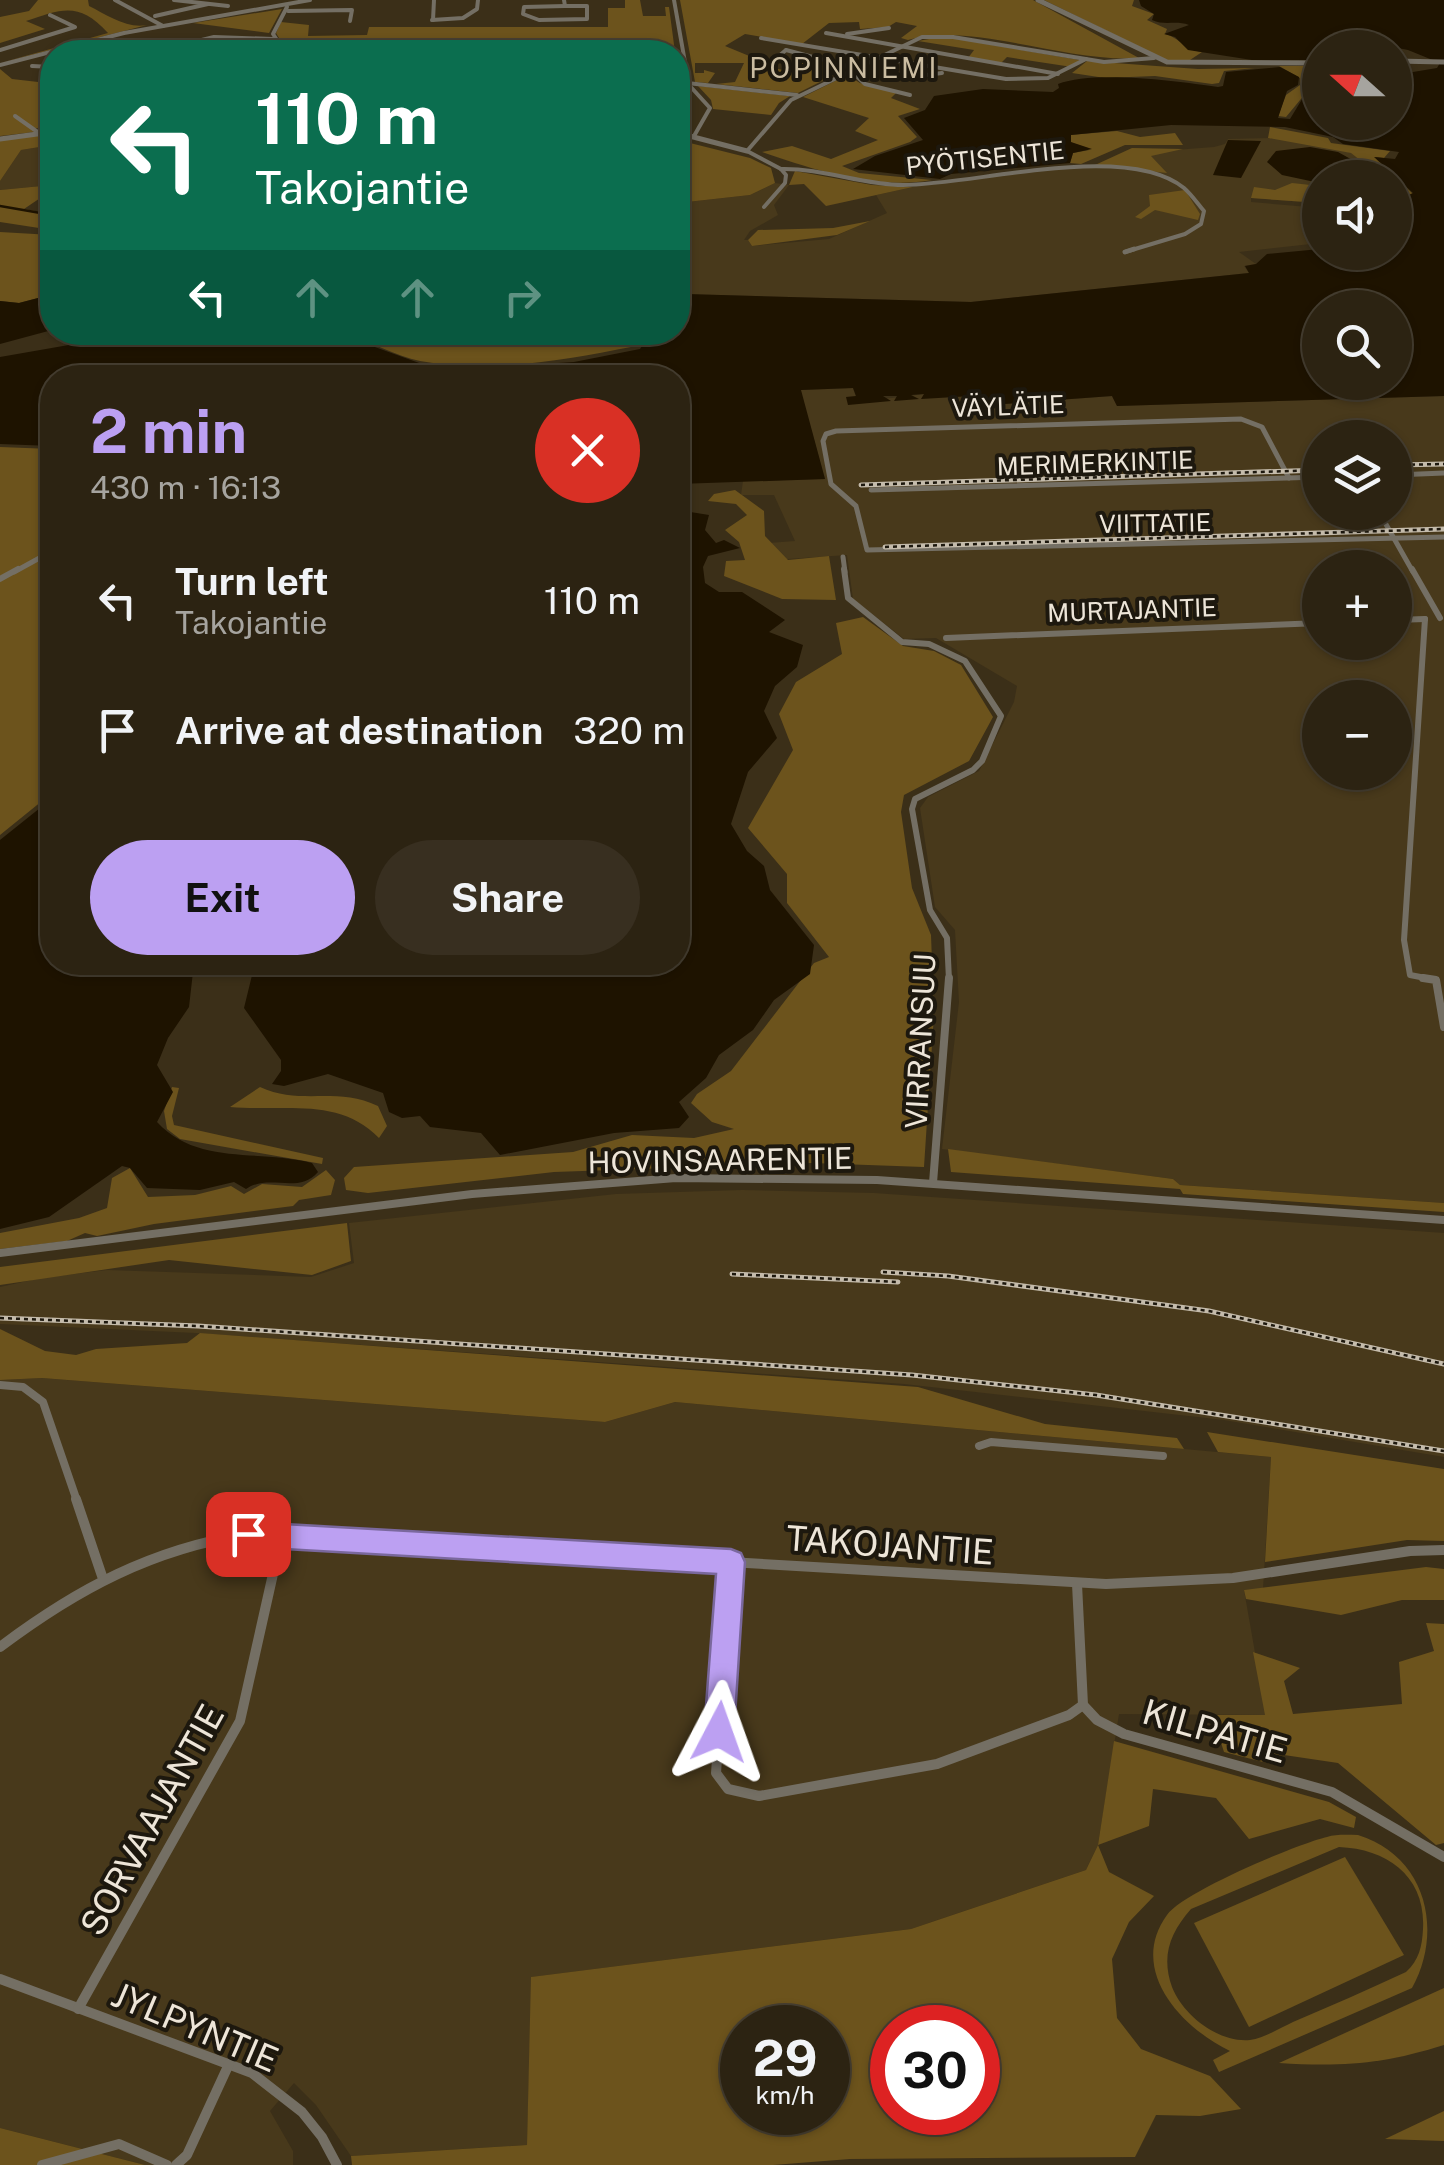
<!DOCTYPE html>
<meta charset="utf-8">
<style>
:root{--surface:#2c2312;--page:#382f20;--text:#f1f3f6;--muted:#a6a49f;--line:#484032;--accent:#bca0f2}
body{margin:0;font-family:"Public Sans",sans-serif;background:var(--page);color:var(--text);height:100vh;display:flex;flex-direction:column;font-size:38px;white-space:nowrap}
*{box-sizing:border-box;margin:0}
p{font-size:32px;color:var(--muted)}
.icon{flex:none;width:55px;height:55px;fill:none;stroke:currentColor;stroke-width:2;stroke-linecap:round;stroke-linejoin:round}
.map{position:relative;flex:1;overflow:hidden}
.sheet{position:absolute;left:40px;top:365px;width:650px;height:610px;display:flex;flex-direction:column;background:var(--surface);border-radius:40px;box-shadow:0 2px 8px #0004,0 0 0 2px var(--line)}
.sheet>*{flex:none}
.guide{position:absolute;left:40px;top:40px;width:650px;height:305px;border-radius:40px;box-shadow:0 2px 8px #0004,0 0 0 2px var(--line);background:#0b6e4f;color:#fff;overflow:hidden}
.needle{width:65px;rotate:291deg}
.buttons{position:absolute;left:1302px;top:30px;display:grid;gap:20px}
.buttons a{display:grid;place-items:center;width:110px;height:110px;border-radius:50%;background:var(--surface);box-shadow:0 2px 8px #0004,0 0 0 2px var(--line);font-size:50px}
.speed{position:absolute;left:720px;top:2005px;display:flex;gap:20px;font-size:50px;font-weight:700;text-align:center}
.speed>*{display:grid;place-content:center;width:130px;height:130px;border-radius:50%;background:var(--surface);box-shadow:0 2px 8px #0004,0 0 0 2px var(--line);line-height:1}
.speed small{font-size:25px;font-weight:400}
.speed .limit{border:15px solid #d22;background:#fff;color:#111}
.pin{position:absolute;display:grid;place-items:center;width:85px;height:85px;color:#fff;margin:-42px;border-radius:20px;box-shadow:0 5px 15px #0006}
.me{position:absolute;width:110px;margin:-55px;rotate:4deg;stroke-linejoin:round;filter:drop-shadow(0 0 8px #0008)}
.turn{display:flex;align-items:center;gap:35px;height:210px;padding:0 50px;font-size:45px}
.turn .icon{width:130px;height:130px;stroke-width:2.5}
.turn b{display:block;font-size:70px;line-height:85px}
.lanes{display:flex;align-items:center;height:95px;padding:0 50px;background:#0003;justify-content:center;gap:50px;direction:ltr}
.lanes .off{opacity:.35}
.round{display:grid;place-items:center;flex:none;width:105px;height:105px;border-radius:52px;background:var(--page)}
.summary{display:flex;align-items:center;justify-content:space-between;height:170px;padding:0 50px}
h1{font-size:60px;font-weight:700;line-height:75px;color:var(--accent)}
.cta{display:flex;gap:20px;margin-top:auto;padding:20px 50px}
.cta a{flex:1;height:115px;border-radius:60px;background:var(--accent);color:#111;font-size:40px;font-weight:700;line-height:115px;text-align:center}
.cta a+a{background:var(--page);color:var(--text)}
ul{padding:0;list-style:none}
li{display:flex;align-items:center;gap:30px;height:130px;padding:0 50px}
li div{flex:1}
li b{display:block;font-size:38px}
li em{font-style:normal}
.map>svg:first-child{display:block}
.built{fill:#48391b;fill-rule:evenodd}
.green{fill:#6c531c;fill-rule:evenodd}
.water{fill:#1e1300;fill-rule:evenodd}
.lines{fill:none;stroke-linecap:round;stroke-linejoin:round}
.stream{stroke:#1e1300;stroke-width:2.5}
.minor-far4{stroke:#746f64;stroke-width:4}
.minor-far3{stroke:#746f64;stroke-width:5}
.minor-far2{stroke:#746f64;stroke-width:6}
.minor-far1{stroke:#746f64;stroke-width:8}
.minor{stroke:#746f64;stroke-width:10}
.tertiary{stroke:#746f64;stroke-width:5}
.rail-casing{stroke:#c4bbab;stroke-width:5}
.rail{stroke:#1d180e;stroke-width:2.5;stroke-dasharray:4;stroke-linecap:butt}
.route{fill:#bca0f2;stroke:#7a689d;stroke-width:2.5}
.labels{text-anchor:middle;dominant-baseline:central;stroke-width:8;stroke-linejoin:round;paint-order:stroke}
.far-street-label{font-size:25px;fill:#ede5d8;stroke:#1d180e}
.far-neighbourhood-label{font-size:28px;letter-spacing:2.5px;fill:#cabca1;stroke:#1d180e}
.street-label{font-size:30px;fill:#ede5d8;stroke:#1d180e}
.near-street-label{font-size:35px;fill:#ede5d8;stroke:#1d180e}
</style>
<div class="map">
<svg width="1444" height="2165" viewBox="0 0 1444 2165">
<rect width="100%" height="100%" fill="#3b2f18"/>
<g class="built">
<polygon points="315,38 346,42 379,42 375,52 288,52 282,43"/>
<polygon points="1276,138 1374,157 1396,177 1395,201 1395,178 1320,178 1320,203 1251,198 1251,202 1320,208 1320,243 1239,252 1256,264 1244,266 1249,273 971,302 678,294 678,203 750,195 775,183 789,185 774,205 778,215 750,231 744,240 748,240 752,246 829,239 887,213 876,195 913,187 1055,167 1095,165 1165,172 1150,156 1161,151 1214,147 1225,144 1228,139"/>
<polygon points="52,145 52,185 0,190 0,181 21,150"/>
<path d="M853,388L856,397L883,399L925,394L972,396L977,406L1112,396L1117,406L1444,396V1203L1180,1185L1173,1179L942,1149L959,1002L955,930L935,907L920,808L928,797L979,771L1014,702L1017,686L936,638L904,639L853,599L847,555L760,561L744,545L795,541L774,495H741L743,481L825,479L800,390ZM1320,438H1395V512H1320ZM1320,568H1395V642H1320ZM1320,698H1395V772H1320Z"/>
<polygon points="742,1190 874,1193 1444,1233 1444,1457 1224,1420 904,1384 196,1333 0,1324 0,1287 41,1278 107,1270 311,1277 354,1263 349,1223 616,1194"/>
<polygon points="42,1378 605,1422 675,1402 1271,1457 1263,1589 1244,1590 1266,1715 1119,1714 1098,1845 1086,1870 911,1929 532,1977 527,2145 351,2156 316,2105 294,2083 270,2111 293,2151 293,2165 145,2165 0,2128 0,1380"/>
</g>
<g class="green">
<path d="M38,0H88L89,6C107,15 127,29 147,25L0,63L108,33C79,1 62,9 26,21L45,29L0,43V17L29,11Z"/>
<polygon points="625,0 640,0 643,16 666,16 665,7 669,7 675,52 375,52 378,42 315,38 282,43 276,33 281,22 309,25 308,36 367,35 369,27 608,27 608,8 625,8"/>
<path d="M680,0H1033L1139,58C1066,63 970,21 908,40L901,38L917,26L896,22L888,27L860,29L859,22L829,23L802,44L745,34L725,46L759,60L756,64L783,70L808,58L848,68L798,93L716,84L735,82L744,63H695V73H704V70L715,73L708,83L695,82Z"/>
<path d="M1044,0H1134L1132,6L1154,14L1147,20L1167,29L1165,34C1180,38 1185,50 1202,52L1187,62L1166,60Z"/>
<polygon points="282,9 269,33 193,23"/>
<polygon points="940,37 958,39 1080,60 1072,67 1007,57 1001,63 968,58 974,50 918,41"/>
<polygon points="1087,61 1198,69 1255,68 1224,71 1219,83 1212,84 1155,76 1105,78 1072,73"/>
<polygon points="1279,66 1320,66 1320,83 1310,88 1286,117 1278,116 1286,95 1300,85 1300,78"/>
<polygon points="0,69 12,79 47,83 42,90 52,91 52,129 33,128 34,132 0,136"/>
<path d="M847,75L860,83L896,93L891,98L920,109L898,116L917,137L910,142L842,166L859,173L932,180C876,190 814,170 762,152L792,146L831,159L878,140L855,131L869,118L803,97Z"/>
<polygon points="698,86 790,96 779,103 771,115 713,109 711,100"/>
<polygon points="1270,127 1328,138 1331,143 1390,151 1384,158 1375,157 1413,194 1395,201 1395,178 1357,177 1364,174 1365,164 1351,153 1268,138"/>
<polygon points="1117,131 1140,137 1175,133 1183,145 1125,145 1081,164 1070,163 1073,153 1089,150 1070,142 1070,135"/>
<polygon points="52,133 52,145 21,150 0,181 0,140"/>
<polygon points="678,140 750,158 771,168 775,183 750,195 678,203"/>
<polygon points="1132,148 1183,149 1151,156 1167,173 1095,165"/>
<polygon points="795,171 872,185 913,187 826,206 804,184 789,185"/>
<polygon points="1292,183 1320,186 1320,203 1251,198 1254,187 1275,190"/>
<polygon points="52,185 52,190 24,209 52,214 52,230 0,222 0,190"/>
<polygon points="1185,190 1200,214 1198,220 1155,210 1141,219 1135,217 1150,206 1149,195"/>
<polygon points="870,221 837,235 752,246 748,240 758,230 833,228"/>
<polygon points="0,232 52,235 52,306 38,298 19,303 0,301"/>
<path d="M347,333H640L631,347C564,360 488,374 420,361C396,356 370,342 347,333Z"/>
<polygon points="0,447 52,449 52,804 42,801 0,835"/>
<polygon points="735,490 764,511 765,536 788,560 829,556 836,600 782,599 724,576 726,561 745,560 739,542 725,530 747,515 736,504 708,501 714,494"/>
<polygon points="863,617 903,646 934,651 961,665 993,717 969,761 904,795 901,812 912,888 931,935 934,1014 924,1167 812,1163 554,1172 368,1193 346,1190 344,1178 354,1167 573,1152 632,1135 694,1138 734,1129 712,1122 691,1103 697,1094 731,1071 814,963 829,957 787,903 787,874 748,828 793,750 779,714 796,682 842,654 836,623"/>
<polygon points="172,1087 179,1088 172,1116 174,1125 323,1158 322,1164 180,1139 167,1129 164,1111"/>
<path d="M260,1087C301,1106 335,1086 378,1106L387,1126L379,1138C339,1096 282,1112 230,1107Z"/>
<polygon points="948,1149 1173,1179 1180,1185 1444,1203 1444,1212 1183,1194 1180,1189 951,1172"/>
<polygon points="130,1168 148,1197 195,1195 231,1186 244,1194 262,1184 302,1187 326,1170 335,1180 331,1195 299,1200 293,1206 154,1224 97,1236 85,1233 67,1241 0,1249 0,1233 79,1218 107,1208 112,1178"/>
<polygon points="347,1223 351,1261 312,1275 169,1260 0,1285 0,1267"/>
<polygon points="0,1329 45,1351 76,1355 96,1349 187,1343 200,1333 918,1387 1045,1424 1177,1438 1184,1449 675,1402 605,1422 42,1378 0,1380"/>
<polygon points="1207,1432 1444,1469 1444,1541 1407,1540 1265,1562 1271,1457 1218,1452"/>
<polygon points="1426,1567 1444,1569 1444,1600 1402,1600 1341,1615 1246,1599 1244,1590"/>
<polygon points="1426,1623 1444,1624 1444,1843 1436,1845 1338,1763 1284,1755 1279,1766 1224,1752 1212,1715 1265,1715 1253,1652 1300,1668 1284,1681 1293,1714 1402,1704 1399,1662 1434,1651"/>
<path d="M1114,1741L1329,1802L1356,1817L1354,1828L1320,1819L1249,1839L1216,1798L1153,1789L1149,1826L1098,1845L1109,1872L1154,1896L1129,1922L1112,1959L1117,2018L1141,2049L1210,2076L1241,2109L1200,2116L1156,2115L1135,2157L850,2159L773,2165H352L351,2156L527,2145L531,1977L911,1929L1086,1870L1098,1845ZM742,2028H828V2112H742ZM892,2028H978V2112H892Z"/>
<path d="M1358,1835C1426,1856 1444,1930 1412,1988L1219,2072L1213,2060L1230,2051C1182,2028 1127,1970 1167,1915C1183,1892 1297,1844 1327,1837C1336,1834 1348,1835 1358,1835ZM1339,1847C1388,1849 1426,1877 1423,1929C1422,1947 1419,1960 1406,1972C1369,1989 1331,2006 1293,2022C1280,2028 1264,2038 1250,2040C1218,2043 1183,2015 1172,1987C1161,1956 1170,1933 1191,1909Z"/>
<polygon points="1345,1857 1404,1955 1249,2027 1194,1923"/>
<path d="M1444,1988V2045C1384,2064 1342,2067 1279,2063Z"/>
<polygon points="1444,2111 1444,2141 1385,2139"/>
<polygon points="0,2128 145,2165 0,2165"/>
</g>
<g class="water">
<path d="M1139,0H1444V396L1117,406L1112,396L977,406L972,396L921,399L924,394L911,395L919,399L894,401L897,396H883L891,401L848,405L846,397L856,396L853,388L801,390L825,479L678,484V378H52V446L0,444V357L86,342L82,333H336L422,364L497,367L574,362L640,349L651,333L678,332V298L686,294L971,302L1249,273L1245,266L1256,264L1267,254L1320,249V252H1395V201L1413,193L1374,157L1395,159L1399,152L1343,144L1333,137L1285,127L1171,125L1071,135V142L1092,149L1073,153L1070,163L951,174L940,179L853,169L875,156L923,140L904,118L925,110L934,96L983,89L1053,92L1059,88L1058,84C1093,70 1178,81 1218,87L1223,86L1226,72L1280,67L1299,77L1298,85L1287,91L1278,118L1290,119L1304,96L1320,86V122H1395V75L1437,68L1440,63L1408,50L1368,42L1320,48V60H1252L1188,50L1175,37L1164,34L1189,25C1176,20 1165,26 1152,20L1154,14L1141,6ZM1320,308H1395V382H1320Z"/>
<polygon points="1228,140 1261,141 1241,178 1213,175"/>
<polygon points="1310,147 1338,152 1356,162 1358,172 1351,177 1320,178 1320,182 1315,182 1282,175 1267,162 1276,151"/>
<polygon points="38,298 52,306 52,330 0,344 0,301 19,303"/>
<polygon points="678,510 709,515 705,530 716,543 724,540 740,548 708,556 703,567 705,583 719,592 742,592 785,620 769,632 803,645 797,667 775,686 764,711 777,738 748,772 731,824 747,851 764,866 770,890 814,945 810,974 774,1000 753,1030 719,1055 706,1078 679,1102 689,1117 679,1128 614,1133 500,1155 481,1133 430,1127 420,1116 402,1118 389,1112 383,1093 328,1074 284,1086 272,1084 281,1071 281,1060 244,1008 255,963 678,962"/>
<path d="M45,804L52,807V962L194,963L189,1007L168,1038L157,1065L173,1092L157,1122C198,1166 258,1149 312,1163L318,1172C298,1195 270,1173 246,1189L234,1182L200,1190L147,1188L130,1168L122,1166L49,1217L0,1229V840Z"/>
</g>
<g class="lines">
<polyline class="stream" points="0,206 52,215"/>
<g class="minor-far4">
<polyline points="115,0 163,26"/>
<polyline points="174,0 228,6"/>
<polyline points="564,0 565,6"/>
<polyline points="674,0 689,85 710,108 694,136"/>
<polygon points="565,6 587,6 587,19 539,20 523,14 524,7"/>
<polyline points="288,11 352,10 350,21"/>
<polyline points="155,16 208,4"/>
<polyline points="432,20 463,18 477,9 478,0"/>
<polyline points="433,20 434,0"/>
<polyline points="826,33 1058,74"/>
<polyline points="847,34 889,28"/>
<polyline points="761,38 1006,79 1048,78 1086,59"/>
<polyline points="81,44 118,52"/>
<polyline points="0,50 75,27 50,15"/>
<polyline points="786,50 855,68"/>
<polyline points="152,52 214,37 273,39"/>
<polyline points="285,52 273,34 287,7"/>
<polyline points="0,65 124,33 310,0"/>
<polyline points="768,65 786,50"/>
<polyline points="32,66 52,67"/>
<polyline points="850,70 865,84 910,95"/>
<polyline points="910,77 942,73"/>
<polyline points="41,82 52,82"/>
<polyline points="678,82 797,95"/>
<polyline points="15,116 39,133"/>
<path d="M781,169C823,168 862,185 903,185C975,185 1125,141 1184,188C1191,194 1198,204 1204,211L1201,224L1185,234L1125,252"/>
<polyline points="781,169 747,151 791,100 922,37 953,37 1104,62 1154,58"/>
<polyline points="764,207 785,183 786,175 781,169"/>
</g>
<g class="minor-far3">
<polyline points="1125,252 1134,249"/>
<polyline points="1395,475 1444,473"/>
<polyline points="1289,478 1262,427 1241,419 836,431 826,434 823,441 831,484 856,506 867,550 1444,537"/>
<polyline points="871,490 1320,477"/>
<polyline points="1379,512 1413,572"/>
<polyline points="843,557 845,572"/>
<polyline points="14,572 45,555 52,545"/>
</g>
<g class="minor-far2">
<polyline points="844,569 848,598 902,642 929,644 965,661 1001,716 982,761 973,770 915,799 912,809 930,910 947,938 949,980"/>
<polyline points="1412,569 1440,618"/>
<polyline points="0,579 18,569"/>
<polyline points="1425,619 1404,940 1410,975 1436,980"/>
<polyline points="1395,620 1425,619"/>
<polyline points="946,638 1320,623"/>
</g>
<g class="minor-far1">
<polyline points="1423,978 1436,980 1444,1027"/>
<polyline points="933,1183 949,978"/>
<polyline points="0,1253 472,1194 676,1178 877,1180 1444,1220"/>
<polyline points="0,1385 23,1387 43,1402 77,1501"/>
<polyline points="979,1446 991,1442 1163,1456"/>
</g>
<g class="minor">
<polyline points="76,1499 102,1576"/>
<polyline points="731,1562 716,1773 728,1789 759,1796 937,1764 1069,1715 1083,1705"/>
<polyline points="1077,1584 1083,1705 1097,1720 1124,1734 1332,1792 1444,1857"/>
<path d="M0,1647C77,1589 152,1549 248,1534L1106,1584L1233,1578L1410,1551L1444,1550"/>
<polyline points="0,1979 252,2073 302,2112 322,2137 337,2165"/>
<polyline points="78,2009 240,1721 282,1534"/>
<polyline points="42,2165 119,2144 167,2165"/>
<polyline points="176,2165 187,2155 229,2064"/>
</g>
<g class="tertiary">
<polyline points="1038,0 1167,62 1320,63"/>
<polyline points="1395,61 1444,62"/>
<polyline points="678,133 747,151"/>
<polyline points="0,139 52,132"/>
</g>
<g class="rail-casing">
<g id="rail">
<polyline points="1395,465 1444,464"/>
<polyline points="861,485 1320,470"/>
<polyline points="885,547 1444,529"/>
<polyline points="883,1272 948,1276 1209,1311 1444,1364"/>
<polyline points="732,1274 898,1282"/>
<polyline points="0,1318 198,1326 912,1375 1096,1395 1444,1451"/>
</g>
</g>
<use href="#rail" class="rail"/>
</g>
<polygon class="route" points="248,1522 731,1549 741,1553 745,1562 734,1732 729,1742 719,1746 708,1742 704,1732 716,1574 248,1547 239,1543 235,1534 239,1525"/>
<g class="labels">
<g class="far-street-label">
<text transform="translate(985 158) rotate(-6)">PYÖTISENTIE</text>
<text transform="translate(1008 406) rotate(-2)">VÄYLÄTIE</text>
<text transform="translate(1095 463) rotate(-2)">MERIMERKINTIE</text>
<text transform="translate(1155 523) rotate(-1)">VIITTATIE</text>
<text transform="translate(1132 610) rotate(-2)">MURTAJANTIE</text>
</g>
<g class="far-neighbourhood-label">
<text x="844" y="67">POPINNIEMI</text>
</g>
<g class="street-label">
<text transform="translate(920 1041) rotate(-87)">VIRRANSUU</text>
<text transform="translate(720 1160) rotate(-1)">HOVINSAARENTIE</text>
</g>
<g class="near-street-label">
<text transform="translate(890 1545) rotate(4)">TAKOJANTIE</text>
<text transform="translate(1215 1731) rotate(16)">KILPATIE</text>
<text transform="translate(152 1820) rotate(-61)">SORVAAJANTIE</text>
<text transform="translate(195 2027) rotate(23)">JYLPYNTIE</text>
</g>
</g>
</svg>
<div class="buttons">
<a><svg class="needle" viewBox="-14 -14 28 28"><path d="M0-13l5 13h-10z" fill="#e53935"/><path d="M0 13l5-13h-10z" fill="#a6a49f"/></svg></a>
<a><svg class="icon" aria-label="sound" viewBox="0 0 24 24"><path d="M4 9h4l5-4v14l-5-4H4zM17 9q2 3 0 6"/></svg></a>
<a><svg class="icon" aria-label="search" viewBox="0 0 24 24"><circle cx="10" cy="10" r="6"/><path d="M15 15l6 6"/></svg></a>
<a><svg class="icon" aria-label="layers" viewBox="0 0 24 24"><path d="M12 4l9 5-9 5-9-5zM3 14l9 5 9-5"/></svg></a>
<a>+</a>
<a>−</a>
</div>
<div class="speed"><div>29<small>km/h</small></div><div class="limit">30</div></div>
<div class="pin" style="left:248px;top:1534px;background:#d93025"><svg class="icon" aria-label="arrive" viewBox="0 0 24 24"><path d="M6 21V4h12l-3 4 3 4H6"/></svg></div>
<svg class="me" style="left:719px;top:1732px" viewBox="-20 -20 40 40"><path d="M0-17L14 15 0 8-14 15z" fill="#bca0f2" stroke="#fff" stroke-width="4"/></svg>
<div class="guide">
<div class="turn"><svg class="icon" aria-label="left" viewBox="0 0 24 24"><path d="M17 20v-9H6M10 6l-5 5 5 5"/></svg><div><b>110 m</b>Takojantie</div></div>
<div class="lanes"><svg class="icon" aria-label="left" viewBox="0 0 24 24"><path d="M17 20v-9H6M10 6l-5 5 5 5"/></svg><svg class="icon off" aria-label="ahead" viewBox="0 0 24 24"><path d="M12 20V5M6 11l6-6 6 6"/></svg><svg class="icon off" aria-label="ahead" viewBox="0 0 24 24"><path d="M12 20V5M6 11l6-6 6 6"/></svg><svg class="icon off" aria-label="right" viewBox="0 0 24 24"><path d="M7 20v-9h11M14 6l5 5-5 5"/></svg></div>
</div>
<section class="sheet">
<div class="summary"><div><h1>2 min</h1><p>430 m · 16:13</p></div><a class="round" style="background:#d93025;color:#fff"><svg class="icon" aria-label="close" viewBox="0 0 24 24"><path d="M6 6l12 12M18 6L6 18"/></svg></a></div>
<ul>
<li><svg class="icon" aria-label="left" viewBox="0 0 24 24"><path d="M17 20v-9H6M10 6l-5 5 5 5"/></svg><div><b>Turn left</b><p>Takojantie</p></div><em>110 m</em></li>
<li><svg class="icon" aria-label="arrive" viewBox="0 0 24 24"><path d="M6 21V4h12l-3 4 3 4H6"/></svg><div><b>Arrive at destination</b></div><em>320 m</em></li>
</ul>
<div class="cta"><a>Exit</a><a>Share</a></div>
</section>
</div>
